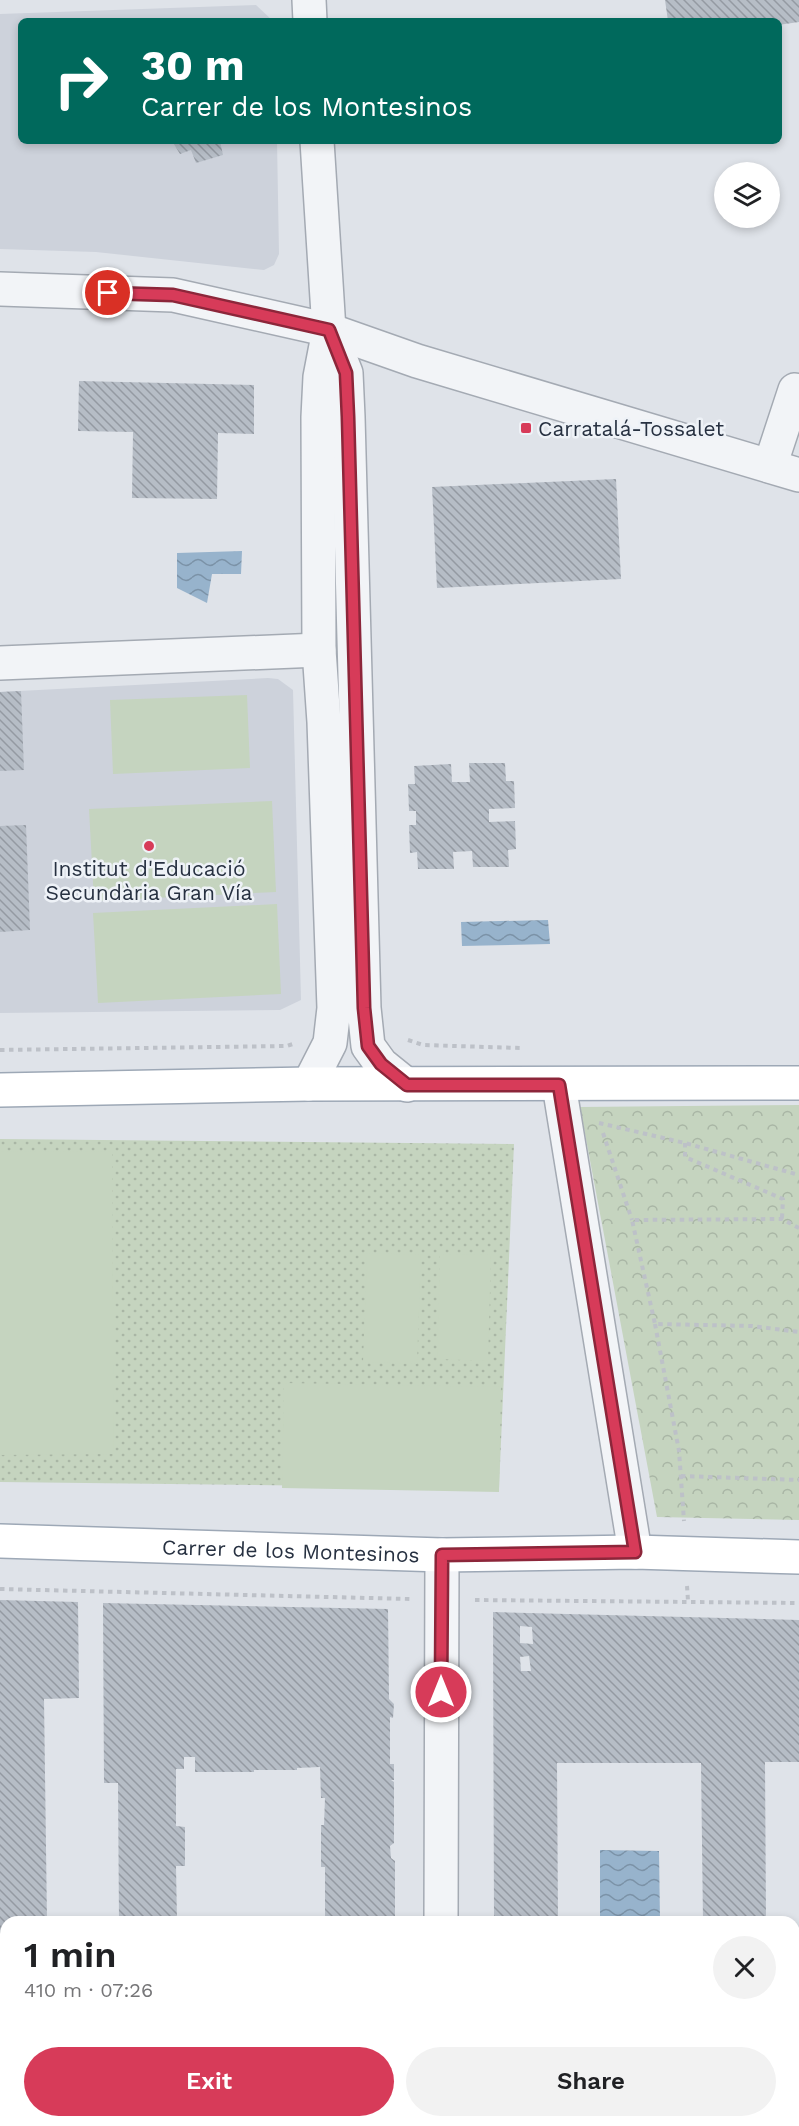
<!DOCTYPE html>
<meta charset="utf-8">
<style>
:root{--surface:#fff;--page:#f2f2f2;--text:#202124;--muted:#757577;--accent:#d73b59}
body{margin:0;font-family:"Work Sans",sans-serif;background:var(--page);color:var(--text);height:100vh;display:flex;flex-direction:column;font-size:22px;white-space:nowrap}
*{box-sizing:border-box;margin:0}
p{font-size:20px;color:var(--muted)}
.icon{flex:none;width:33px;height:33px;fill:none;stroke:currentColor;stroke-width:2;stroke-linecap:round;stroke-linejoin:round}
.map{position:relative;flex:1;overflow:hidden}
.sheet{position:absolute;left:0px;top:1916px;width:800px;height:212px;display:flex;flex-direction:column;background:var(--surface);border-radius:18px 18px 0 0;box-shadow:0 3px 9px #0003}
.sheet>*{flex:none}
.guide{position:absolute;left:18px;top:18px;width:764px;height:126px;border-radius:9px;box-shadow:0 3px 9px #0003;background:#00695c;color:#fff;overflow:hidden}
.controls{position:absolute;left:714px;top:162px;display:grid;gap:12px}
.controls a{display:grid;place-items:center;width:66px;height:66px;border-radius:50%;background:var(--surface);box-shadow:0 3px 9px #0003;font-size:30px}
.pin{position:absolute;display:grid;place-items:center;width:51px;height:51px;color:#fff;margin:-26px;border:3px solid #fff;border-radius:50%;box-shadow:0 2px 6px #0007}
.me{position:absolute;width:66px;margin:-33px;rotate:0deg;stroke-linejoin:round;filter:drop-shadow(0 0 4px #0008)}
.turn{display:flex;align-items:center;gap:21px;height:126px;padding:0 24px;font-size:27px}
.turn .icon{width:78px;height:78px;stroke-width:2.5}
.turn b{display:block;font-size:42px;line-height:51px}
.round{display:grid;place-items:center;flex:none;width:63px;height:63px;border-radius:32px;background:var(--page)}
.head{display:flex;align-items:center;justify-content:space-between;height:102px;padding:0 24px}
h1{font-size:36px;font-weight:600;line-height:45px}
.action{display:flex;gap:12px;margin-top:auto;padding:12px 24px}
.action a{flex:1;height:69px;border-radius:36px;background:var(--accent);color:#fff;font-size:24px;font-weight:600;line-height:69px;text-align:center}
.action a+a{background:var(--page);color:var(--text)}
.map>svg:first-child{display:block}
.built{fill:#cdd2db}
.grass{fill:url(#grass-dots)}
.park{fill:url(#park-crowns)}
.pitch{fill:#c5d4bf}
.water{fill:url(#water-waves)}
.building{fill:url(#building-back-hatch);fill-rule:evenodd}
.lines{fill:none;stroke-linecap:round;stroke-linejoin:round}
.minor-casing{stroke:#a4aab3;stroke-width:36}
.major-casing{stroke:#9da8b6;stroke-width:36}
.path{stroke:#bdc1c8;stroke-width:4;stroke-dasharray:4.5 4.5;stroke-linecap:butt}
.minor{stroke:#f2f4f7;stroke-width:33}
.major{stroke:#fff;stroke-width:33}
.route-casing{stroke:#8c263a;stroke-width:15}
.route{stroke:#d73b59;stroke-width:10}
.poi-dot{fill:#d73b59;stroke:#eef2f7;stroke-width:2}
.labels{text-anchor:middle;dominant-baseline:central;stroke-width:5;stroke-linejoin:round;paint-order:stroke}
.poi-label{font-size:21px;fill:#273141;stroke:#eef2f7;text-anchor:start}
.street-label{font-size:21px;fill:#273141;stroke:#eef2f7}
</style>
<div class="map">
<svg width="799" height="2126" viewBox="0 0 799 2126">
<defs>
<pattern id="grass-dots" width="8" height="8" patternUnits="userSpaceOnUse" patternTransform="scale(1.5)"><rect width="8" height="8" fill="#c5d4bf"/><path d="M2 2h.1M6 6h.1" fill="none" stroke="#a9b6a5" stroke-width="1.8" stroke-linecap="round"/></pattern>
<pattern id="park-crowns" width="20" height="18" patternUnits="userSpaceOnUse" patternTransform="scale(1.5)"><rect width="20" height="18" fill="#c5d4bf"/><path d="M2 6a3 3 0 1 1 6 0M12 15a3 3 0 1 1 6 0" fill="none" stroke="#a9b6a5"/></pattern>
<pattern id="water-waves" width="16" height="10" patternUnits="userSpaceOnUse" patternTransform="scale(1.5)"><rect width="16" height="10" fill="#97b3cc"/><path d="M0 5q4-4 8 0t8 0" fill="none" stroke="#7b92a7"/></pattern>
<pattern id="building-back-hatch" width="6" height="6" patternUnits="userSpaceOnUse" patternTransform="scale(1.5)"><rect width="6" height="6" fill="#b6bdc6"/><path d="M-1 5l2 2M0 0l6 6M5-1l2 2" fill="none" stroke="#949aa2"/></pattern>
</defs>
<rect width="100%" height="100%" fill="#dfe3e9"/>
<g class="built">
<polygon points="256,5 273,21 21,21 21,141 277,141 279,254 274,265 264,270 96,252 0,249 0,14"/>
<polygon points="268,678 278,679 293,690 301,1000 280,1010 0,1013 0,692"/>
</g>
<polygon class="grass" points="0,1139 514,1144 499,1488 0,1482"/>
<polygon class="park" points="799,1105 799,1520 657,1517 580,1107"/>
<g class="pitch">
<polygon points="247,695 250,768 113,774 110,700"/>
<polygon points="272,801 276,892 94,901 89,809"/>
<polygon points="277,904 281,994 98,1003 93,913"/>
<polygon points="112,1151 114,1454 0,1455 0,1152"/>
<polygon points="367,1253 421,1255 417,1364 363,1362"/>
<polygon points="440,1254 491,1255 488,1361 437,1359"/>
<polygon points="284,1383 501,1387 499,1492 282,1488"/>
</g>
<g class="water">
<polygon points="242,551 241,574 212,574 207,603 177,588 177,553"/>
<polygon points="548,920 550,944 462,946 461,922"/>
<polygon points="600,1850 659,1851 660,1921 600,1921"/>
</g>
<g class="building">
<polygon points="665,0 799,0 799,22 778,25 778,21 668,21"/>
<polygon points="172,141 220,141 223,155 196,163 191,150 180,154"/>
<polygon points="79,381 254,385 254,434 218,433 217,499 132,498 133,432 78,431"/>
<polygon points="616,479 621,579 437,588 432,487"/>
<polygon points="21,691 24,770 0,771 0,692"/>
<polygon points="469,763 505,763 506,781 514,781 515,808 489,809 489,822 515,821 516,849 508,850 509,867 473,867 472,851 453,852 454,869 418,869 417,852 410,853 409,825 416,825 416,811 409,811 408,784 415,784 414,766 451,764 452,782 470,782"/>
<polygon points="26,825 30,930 0,932 0,826"/>
<polygon points="0,1600 78,1602 79,1698 44,1699 47,1922 6,1922 6,2091 0,2091"/>
<polygon points="103,1603 388,1609 389,1699 394,1704 393,1718 390,1717 390,1764 394,1764 394,1780 391,1780 394,1782 394,1843 390,1846 391,1858 395,1861 395,1922 322,1922 322,1918 325,1918 325,1867 321,1867 321,1825 324,1825 325,1798 321,1798 320,1767 297,1768 297,1770 254,1770 254,1772 195,1772 195,1757 184,1757 184,1769 176,1769 176,1826 185,1827 185,1866 176,1866 177,1922 119,1922 118,1783 104,1783"/>
<path d="M493,1612L799,1620V1762H765L766,1922H703L701,1763H557L558,1922H494ZM520,1626L532,1627L533,1644L520,1643ZM529,1656L531,1671H521L520,1657Z"/>
</g>
<g class="lines">
<g class="minor-casing">
<g id="minor">
<polyline points="309,0 310,21"/>
<polyline points="0,289 173,295 329,330 417,361 799,475"/>
<polyline points="329,330 346,373 348,417 364,1008 368,1046 381,1064 407,1085"/>
<polyline points="770,466 795,390"/>
<polyline points="0,663 319,650"/>
<polyline points="309,1084 330,1043 334,1008 324,722 319,650 318,417 320,377 329,330 317,141"/>
<polyline points="559,1085 635,1552"/>
<polyline points="441,1922 442,1555"/>
<polyline points="358,2126 799,2125"/>
</g>
</g>
<g class="major-casing">
<g id="major">
<polyline points="0,1090 309,1084 799,1083"/>
<path id="s1" d="M0,1541L442,1555L635,1552L799,1557"/>
</g>
</g>
<g class="path">
<polyline points="408,1040 423,1045 520,1048"/>
<polyline points="0,1050 287,1046 293,1044"/>
<polyline points="599,1123 685,1143 799,1175"/>
<polyline points="603,1133 632,1220"/>
<polyline points="685,1143 685,1157 783,1199 782,1218"/>
<polyline points="799,1228 782,1219 632,1220 655,1324 752,1326 799,1332"/>
<polyline points="655,1324 679,1451 684,1521"/>
<polyline points="681,1476 799,1480"/>
<polyline points="687,1586 688,1601"/>
<polyline points="0,1589 410,1599"/>
<polyline points="475,1600 799,1603"/>
</g>
<use href="#minor" class="minor"/>
<use href="#major" class="major"/>
</g>
<g class="lines">
<g class="route-casing">
<polyline id="route" points="108,293 173,295 329,330 346,373 348,417 364,1008 368,1046 381,1064 407,1085 559,1085 635,1552 442,1555 441,1692"/>
</g>
<use href="#route" class="route"/>
</g>
<g class="poi-dot">
<rect x="520" y="422" width="12" height="12" rx="3"/>
<circle cx="149" cy="846" r="6"/>
</g>
<g class="labels">
<g class="poi-label">
<text x="538" y="428">Carratalá-Tossalet</text>
<text x="149" y="868" text-anchor="middle">Institut d'Educació<tspan x="149" dy="24">Secundària Gran Vía</tspan></text>
</g>
<g class="street-label">
<text stroke="none"><textPath href="#s1" startOffset="291">Carrer de los Montesinos</textPath></text>
</g>
</g>
</svg>
<div class="controls">
<a><svg class="icon" aria-label="layers" viewBox="0 0 24 24"><path d="M12 4l9 5-9 5-9-5zM3 14l9 5 9-5"/></svg></a>
</div>
<div class="pin" style="left:108px;top:293px;background:#d93025"><svg class="icon" aria-label="arrive" viewBox="0 0 24 24"><path d="M6 21V4h12l-3 4 3 4H6"/></svg></div>
<svg class="me" style="left:441px;top:1692px" viewBox="-20 -20 40 40"><circle r="17" fill="#d73b59" stroke="#fff" stroke-width="3"/><path d="M0-11L8 9 0 5-8 9z" fill="#fff"/></svg>
<div class="guide">
<div class="turn"><svg class="icon" aria-label="right" viewBox="0 0 24 24"><path d="M7 20v-9h11M14 6l5 5-5 5"/></svg><div><b>30 m</b>Carrer de los Montesinos</div></div>
</div>
<section class="sheet">
<div class="head"><div><h1>1 min</h1><p>410 m · 07:26</p></div><a class="round"><svg class="icon" aria-label="close" viewBox="0 0 24 24"><path d="M6 6l12 12M18 6L6 18"/></svg></a></div>
<div class="action"><a>Exit</a><a>Share</a></div>
</section>
</div>
